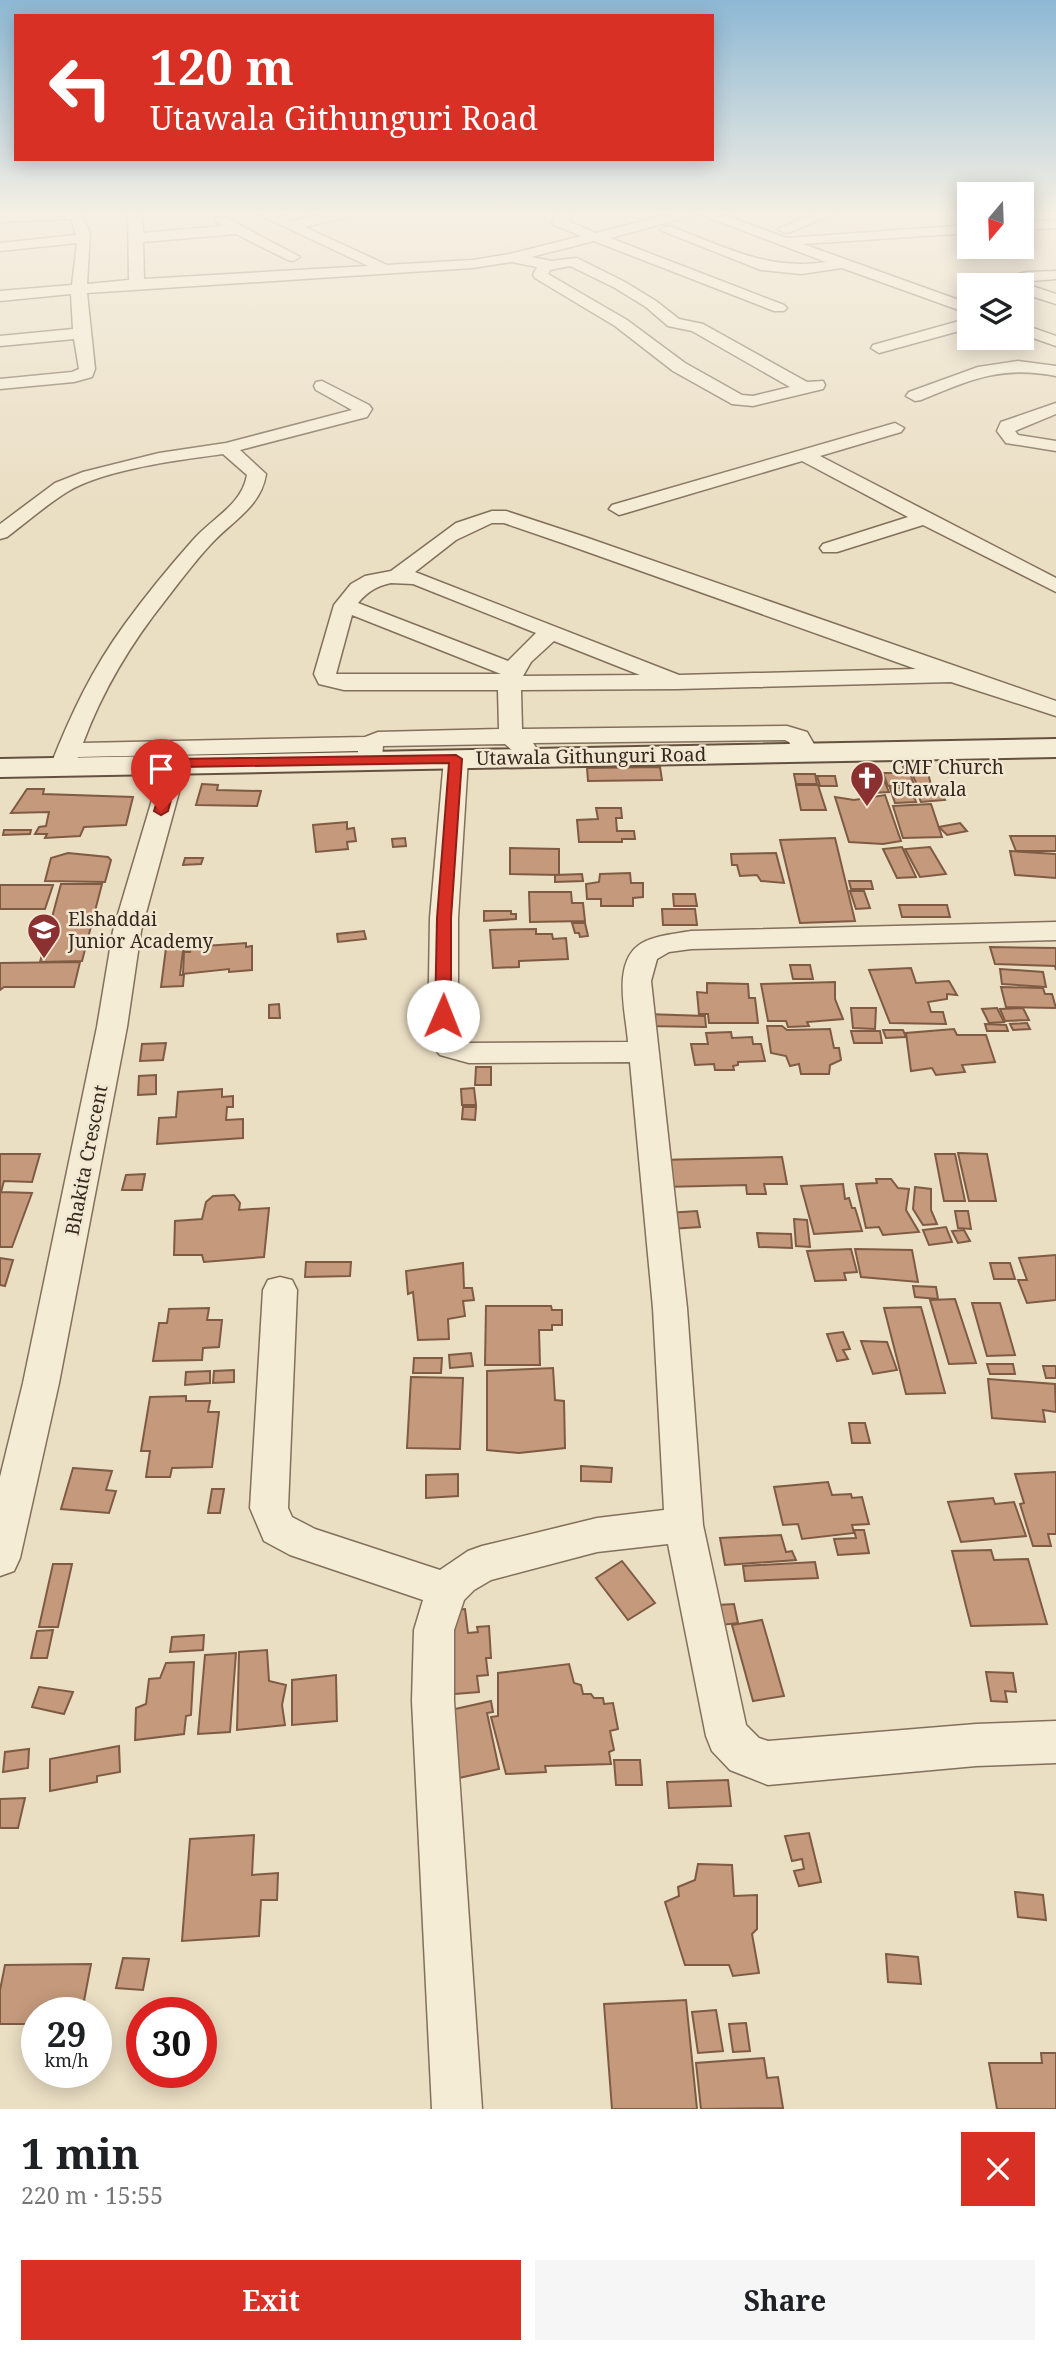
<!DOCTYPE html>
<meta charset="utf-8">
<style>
:root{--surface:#fff;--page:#f6f6f6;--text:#202124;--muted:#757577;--accent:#d93025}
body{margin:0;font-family:"Noto Serif",serif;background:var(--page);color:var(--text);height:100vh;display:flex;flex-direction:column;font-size:26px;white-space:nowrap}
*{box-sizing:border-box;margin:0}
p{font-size:23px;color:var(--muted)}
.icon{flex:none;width:38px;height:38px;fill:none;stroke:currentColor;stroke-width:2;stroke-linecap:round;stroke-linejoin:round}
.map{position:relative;height:2109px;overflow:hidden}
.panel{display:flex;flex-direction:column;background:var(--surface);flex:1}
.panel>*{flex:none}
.guide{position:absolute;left:14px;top:14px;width:700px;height:147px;border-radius:0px;box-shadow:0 4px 18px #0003;background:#d93025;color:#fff;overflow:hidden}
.needle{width:46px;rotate:199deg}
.tools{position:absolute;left:957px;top:182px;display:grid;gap:14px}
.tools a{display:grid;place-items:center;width:77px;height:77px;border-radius:0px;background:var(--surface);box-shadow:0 4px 18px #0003;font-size:35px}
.speed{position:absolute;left:21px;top:1997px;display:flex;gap:14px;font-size:35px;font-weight:700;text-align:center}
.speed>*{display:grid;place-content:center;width:91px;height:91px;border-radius:50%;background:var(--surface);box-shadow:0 4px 18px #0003;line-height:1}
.speed small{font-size:18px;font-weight:400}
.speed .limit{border:10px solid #d22;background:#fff;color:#111}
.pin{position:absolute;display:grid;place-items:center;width:60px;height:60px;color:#fff;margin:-72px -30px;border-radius:50% 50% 50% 0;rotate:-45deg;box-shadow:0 0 7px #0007}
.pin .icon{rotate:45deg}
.me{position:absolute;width:77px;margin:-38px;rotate:1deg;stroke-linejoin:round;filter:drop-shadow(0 0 5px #0008)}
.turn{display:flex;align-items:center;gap:24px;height:147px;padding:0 21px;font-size:32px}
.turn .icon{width:91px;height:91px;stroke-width:2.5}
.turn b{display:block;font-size:49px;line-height:60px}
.round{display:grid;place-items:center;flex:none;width:74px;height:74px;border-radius:0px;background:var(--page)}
.headline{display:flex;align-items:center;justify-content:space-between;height:119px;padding:0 21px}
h1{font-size:42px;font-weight:700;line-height:52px}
.action{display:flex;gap:14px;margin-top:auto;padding:14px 21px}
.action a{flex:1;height:80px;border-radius:0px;background:var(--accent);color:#fff;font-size:28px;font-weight:700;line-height:80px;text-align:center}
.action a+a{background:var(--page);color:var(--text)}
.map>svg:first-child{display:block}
.building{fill:#c59a7c;stroke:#7f5b43;stroke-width:2}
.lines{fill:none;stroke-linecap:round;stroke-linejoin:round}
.street-casing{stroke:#82705c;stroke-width:3}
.secondary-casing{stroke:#64513f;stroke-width:4}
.street{fill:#f5ecd5;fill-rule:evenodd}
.secondary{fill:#f5ecd5;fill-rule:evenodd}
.route{fill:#d93025;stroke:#8d1f18;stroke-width:2}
.labels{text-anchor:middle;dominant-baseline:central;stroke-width:5;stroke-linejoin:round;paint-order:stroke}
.street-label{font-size:19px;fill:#34281e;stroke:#f2e8d2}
.poi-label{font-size:19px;fill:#34281e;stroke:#f2e8d2;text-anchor:start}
</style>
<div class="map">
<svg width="1056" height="2109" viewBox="0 0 1056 2109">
<rect width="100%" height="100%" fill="#eadec3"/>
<g class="building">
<polygon points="902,762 924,762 927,770 904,771"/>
<polygon points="660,767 662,780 588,781 587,768"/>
<polygon points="864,773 881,773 889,792 871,793"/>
<polygon points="883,773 910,773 914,785 888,786"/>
<polygon points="928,773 931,785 917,785 912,774"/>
<polygon points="794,774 815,774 817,784 796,784"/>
<polygon points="817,776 835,776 837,786 820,786"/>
<polygon points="202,784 218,785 217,790 261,791 257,806 196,805"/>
<polygon points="796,785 818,785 826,810 801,810"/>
<polygon points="938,786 945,800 921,802 915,788"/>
<polygon points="890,788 911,788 916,802 895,803"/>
<polygon points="27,789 44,789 43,794 133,797 126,825 84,827 80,836 45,838 47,834 35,834 39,827 46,826 49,812 11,813"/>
<polygon points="885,795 901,841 883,844 849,842 835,797 854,800"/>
<polygon points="931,804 942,837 903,838 893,806"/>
<polygon points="596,808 621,808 622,818 616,818 617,831 634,831 635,839 622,839 622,842 579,842 577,820 598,819"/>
<polygon points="347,822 347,829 354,828 356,841 347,842 348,849 316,852 313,825"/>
<polygon points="960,823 967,831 947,835 939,827"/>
<polygon points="4,830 31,830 30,834 3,835"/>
<polygon points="1010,836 1056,836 1056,851 1016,851"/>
<polygon points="405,838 406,846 393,847 392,839"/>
<polygon points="835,838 855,921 800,923 780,840"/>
<polygon points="902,847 916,877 897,878 883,849"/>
<polygon points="930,847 946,874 920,877 905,849"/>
<polygon points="510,848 559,849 559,875 510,874"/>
<polygon points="1010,851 1056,854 1056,878 1015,875"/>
<polygon points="68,853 108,857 111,860 105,882 45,881 51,858"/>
<polygon points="776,853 784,883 761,881 757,875 740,876 737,865 732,865 731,854"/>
<polygon points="185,858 203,858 201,864 183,865"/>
<polygon points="630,873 631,883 643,883 643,897 633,898 633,906 601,906 601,899 587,899 586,884 599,882 600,874"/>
<polygon points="582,874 583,881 555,882 555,875"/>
<polygon points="849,881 871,881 873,889 851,889"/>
<polygon points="61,884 102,884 82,961 40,962"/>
<polygon points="0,885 53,885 45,909 0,909"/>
<polygon points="850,891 864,891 870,908 856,909"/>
<polygon points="529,892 571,892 572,903 583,903 585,921 530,922"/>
<polygon points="673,894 695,894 697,906 674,906"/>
<polygon points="899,905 947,905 950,917 902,917"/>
<polygon points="662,909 695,909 697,925 663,925"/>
<polygon points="484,911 511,911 511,914 516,914 516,919 484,921"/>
<polygon points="572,923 585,923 588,936 580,937 579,933 575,933"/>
<polygon points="536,929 536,934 552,934 553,939 566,938 568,959 519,961 519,967 493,968 490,930"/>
<polygon points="364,931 366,939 338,942 337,934"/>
<polygon points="246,943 246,947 252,946 252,970 229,972 229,969 183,974 184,952 190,952 191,947"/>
<polygon points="189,947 188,951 183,951 180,975 184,975 183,986 161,987 166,948"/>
<polygon points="990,947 1056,948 1056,970 1055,966 995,964"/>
<polygon points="80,962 74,987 4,987 0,990 0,963"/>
<polygon points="790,965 810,965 813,979 793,979"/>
<polygon points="911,968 916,983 949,981 957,995 947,994 947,999 928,1002 931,1012 943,1012 946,1024 890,1023 869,970"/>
<polygon points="1000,969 1043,972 1046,987 1002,984"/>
<polygon points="835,982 835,999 843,1019 807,1022 809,1026 788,1027 786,1021 768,1021 761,984"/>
<polygon points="707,983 748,984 749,998 755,998 758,1023 709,1023 708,1014 699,1014 697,992 707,993"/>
<polygon points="1001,987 1043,988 1045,994 1052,994 1056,1008 1006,1007"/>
<polygon points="279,1004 280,1018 269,1018 269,1005"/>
<polygon points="851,1008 876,1008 875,1029 853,1028"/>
<polygon points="997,1008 1004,1022 989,1023 982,1009"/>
<polygon points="1023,1008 1029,1020 1005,1021 1000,1009"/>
<polygon points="646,1014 705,1016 706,1027 646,1026"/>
<polygon points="1027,1023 1030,1029 1013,1030 1010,1024"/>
<polygon points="985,1024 1006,1025 1008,1031 987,1031"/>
<polygon points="767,1026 782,1026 787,1030 830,1029 834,1048 839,1048 841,1060 830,1065 829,1074 801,1074 799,1064 790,1066 786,1056 771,1053"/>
<polygon points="954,1029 957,1035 986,1035 995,1062 962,1065 965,1072 936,1075 932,1068 911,1071 906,1033"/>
<polygon points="883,1030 903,1030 906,1037 886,1038"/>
<polygon points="851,1031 880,1031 882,1043 854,1043"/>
<polygon points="731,1032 732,1038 752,1037 753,1044 761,1044 765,1061 738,1062 738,1065 733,1066 734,1070 715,1070 714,1064 695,1065 691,1044 708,1044 706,1033"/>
<polygon points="166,1043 163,1060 140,1061 142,1044"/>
<polygon points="476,1067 491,1067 491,1085 475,1085"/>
<polygon points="156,1075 156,1094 138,1095 139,1076"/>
<polygon points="474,1088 476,1105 462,1105 461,1089"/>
<polygon points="222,1089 222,1097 233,1096 233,1107 227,1107 226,1120 243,1119 243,1138 157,1144 159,1118 176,1117 178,1092"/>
<polygon points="463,1107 476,1107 475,1120 462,1119"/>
<polygon points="958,1153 987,1154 996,1201 969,1201"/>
<polygon points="0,1154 40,1154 32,1182 4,1181 1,1192 32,1193 12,1247 0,1247"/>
<polygon points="935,1154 955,1154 965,1201 944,1201"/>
<polygon points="782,1157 787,1184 764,1184 766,1194 747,1194 746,1185 663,1187 659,1160"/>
<polygon points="145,1174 142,1190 122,1190 126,1175"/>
<polygon points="876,1179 891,1179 898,1188 909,1189 906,1210 919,1232 883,1235 879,1227 866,1228 856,1184 877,1183"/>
<polygon points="843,1184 845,1199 849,1198 852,1208 855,1208 862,1231 814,1234 801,1186"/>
<polygon points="915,1187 931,1189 931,1210 937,1224 923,1225 913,1209"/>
<polygon points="234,1195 240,1203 239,1210 269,1208 264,1257 204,1262 202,1255 174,1255 175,1221 202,1219 206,1202 213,1196"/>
<polygon points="697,1211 700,1227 670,1229 667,1213"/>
<polygon points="955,1211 968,1211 971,1229 958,1228"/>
<polygon points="794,1219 807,1220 810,1247 796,1246"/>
<polygon points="946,1227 952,1242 929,1245 923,1230"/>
<polygon points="964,1230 970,1241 958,1243 952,1231"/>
<polygon points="757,1233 791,1234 792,1248 759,1247"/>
<polygon points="851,1249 857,1272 844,1273 846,1280 815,1281 807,1251"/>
<polygon points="855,1249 912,1250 918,1282 861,1277"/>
<polygon points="1056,1255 1056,1300 1027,1303 1018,1280 1027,1280 1019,1258"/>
<polygon points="0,1258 13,1260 5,1286 0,1285"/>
<polygon points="306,1262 351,1262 350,1276 305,1277"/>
<polygon points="463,1263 464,1288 472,1288 474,1300 463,1301 465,1316 448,1319 449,1339 418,1340 413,1292 408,1294 406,1271"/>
<polygon points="990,1263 1010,1263 1015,1279 994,1279"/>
<polygon points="913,1286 936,1287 938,1299 915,1297"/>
<polygon points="955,1299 976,1363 949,1364 930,1300"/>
<polygon points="972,1303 1000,1303 1015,1355 987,1356"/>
<polygon points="486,1306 551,1306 552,1310 562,1310 562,1325 552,1325 552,1330 539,1330 540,1365 485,1365"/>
<polygon points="921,1307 945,1393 906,1394 884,1308"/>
<polygon points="209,1308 207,1320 222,1320 219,1347 203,1348 202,1360 153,1361 159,1323 167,1323 169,1309"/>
<polygon points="843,1332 850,1349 843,1350 848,1359 837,1361 827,1334"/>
<polygon points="861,1341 887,1342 897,1370 873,1374"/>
<polygon points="471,1353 473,1366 450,1368 449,1355"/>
<polygon points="414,1358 442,1358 441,1373 413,1373"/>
<polygon points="987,1364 1013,1364 1015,1374 990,1374"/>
<polygon points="1043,1366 1056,1366 1056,1378 1046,1378"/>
<polygon points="553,1368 555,1400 564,1401 565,1448 519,1453 487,1450 487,1371"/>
<polygon points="234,1370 234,1382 213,1383 214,1371"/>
<polygon points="210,1371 210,1383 185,1385 186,1372"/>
<polygon points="411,1377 463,1378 460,1449 407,1448"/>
<polygon points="988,1379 1055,1384 1056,1412 1043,1410 1045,1422 992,1418"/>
<polygon points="186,1396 186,1401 210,1401 208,1412 219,1412 212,1467 172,1468 170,1477 146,1477 150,1451 141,1451 150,1397"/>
<polygon points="849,1423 865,1423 870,1443 852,1443"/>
<polygon points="581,1466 612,1468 611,1482 581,1481"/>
<polygon points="73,1468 112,1471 106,1490 116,1491 109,1513 61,1509"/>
<polygon points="1056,1472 1056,1534 1048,1534 1051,1546 1033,1546 1020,1504 1024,1503 1015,1474"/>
<polygon points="458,1474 458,1496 426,1498 426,1475"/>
<polygon points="828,1482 832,1495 851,1494 852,1498 862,1497 869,1524 852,1525 854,1533 802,1539 798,1524 783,1525 774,1487"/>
<polygon points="212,1489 224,1489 220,1513 208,1513"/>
<polygon points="993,1498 995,1504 1014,1502 1026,1536 961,1542 948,1502"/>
<polygon points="854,1530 864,1530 869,1553 838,1555 834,1539 856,1538"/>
<polygon points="781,1535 786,1552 792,1551 796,1560 725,1565 720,1538"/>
<polygon points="991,1550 994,1560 1028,1559 1047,1624 971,1626 952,1551"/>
<polygon points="622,1561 655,1603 628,1620 596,1578"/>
<polygon points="815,1562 818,1578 745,1581 743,1566"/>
<polygon points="53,1564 72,1564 58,1627 39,1627"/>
<polygon points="734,1604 738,1623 722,1625 718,1605"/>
<polygon points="465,1609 468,1633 478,1632 477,1627 489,1626 491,1658 486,1658 488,1675 477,1676 479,1692 442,1695 443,1611"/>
<polygon points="762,1620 784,1696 753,1701 732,1625"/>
<polygon points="53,1630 47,1658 31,1658 37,1631"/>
<polygon points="204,1635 203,1650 170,1652 172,1637"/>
<polygon points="267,1650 269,1681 286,1685 282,1705 285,1725 237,1730 239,1652"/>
<polygon points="236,1653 230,1732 198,1734 205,1655"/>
<polygon points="194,1662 191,1715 186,1716 184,1734 135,1740 136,1708 146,1704 149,1679 160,1678 166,1663"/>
<polygon points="569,1664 574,1683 581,1685 583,1694 591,1694 594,1698 603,1698 604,1704 613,1703 618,1729 610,1731 614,1750 609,1752 611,1764 545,1766 546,1772 506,1774 491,1717 498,1716 498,1673"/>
<polygon points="986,1672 1013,1673 1016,1692 1005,1691 1007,1702 991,1701"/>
<polygon points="336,1675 337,1721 292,1725 292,1680"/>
<polygon points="39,1687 73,1692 64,1714 32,1707"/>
<polygon points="491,1701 493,1712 487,1713 499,1769 459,1778 446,1711"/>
<polygon points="119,1746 120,1772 97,1776 97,1782 50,1791 50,1759"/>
<polygon points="29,1749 28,1768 3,1772 5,1752"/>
<polygon points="614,1760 640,1760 642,1785 616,1785"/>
<polygon points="728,1780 731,1806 669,1808 667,1782"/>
<polygon points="25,1798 18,1828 0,1828 0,1799"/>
<polygon points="809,1833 821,1882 799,1886 794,1871 804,1869 802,1859 792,1861 785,1836"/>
<polygon points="254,1835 252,1875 278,1873 277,1900 261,1900 259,1936 182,1941 190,1839"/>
<polygon points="698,1864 732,1865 734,1896 757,1895 757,1929 752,1934 759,1973 733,1976 729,1965 685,1965 665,1902 679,1896 678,1887 695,1880"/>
<polygon points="1015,1892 1043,1895 1046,1920 1018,1917"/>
<polygon points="886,1954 918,1957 921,1984 888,1982"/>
<polygon points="123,1958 149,1959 143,1990 116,1988"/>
<polygon points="91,1964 84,2001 58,2002 56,2012 32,2014 30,2024 0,2024 0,1990 5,1965"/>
<polygon points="686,2000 697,2109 612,2109 604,2004"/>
<polygon points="716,2010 723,2051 698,2053 692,2012"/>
<polygon points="746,2023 750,2051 733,2052 729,2024"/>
<polygon points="1041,2053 1056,2053 1056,2109 997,2109 989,2063 1042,2063"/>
<polygon points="764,2058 767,2078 778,2077 783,2108 701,2109 696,2063"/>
</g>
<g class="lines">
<g class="street-casing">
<g id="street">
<path d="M81,213L90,233L87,284L129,280L128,213H142L143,233L222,226L215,221L217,218H227L300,257L293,261L288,260L236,234L143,242L144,279L368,266L256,213H274L293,221L328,213H352L350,216L305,227L387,265L472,260L510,254L581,236L554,225L552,222L560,213H575L568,221L596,233L676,213H718L787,238L970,225V233L803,244L970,304V314L842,268L801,274L761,270L660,230L667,226L672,227C725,247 768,271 826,262L699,214L610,238L784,305L787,308L784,311H774L594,241L531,257L551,261L577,258L625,282L656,301L679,319L703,324L807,382L823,381L825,385L823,389L753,406L732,404L673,371L615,326L535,278L533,275L537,267L512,262L472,268L87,293L95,369L92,377L74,382L0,389V379L72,372L79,369L74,339L0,346V336L73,329L71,294L0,301V291L72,285L77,243L0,251V243L76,235L71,219L0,222V214ZM570,266L615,288L646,307L668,326L692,331L790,387L753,396L742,395L685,363L627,320L548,274L550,270Z"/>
<polygon points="817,213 837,213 790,232 785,233 778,229"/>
<polygon points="1056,220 1056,228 1022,230 1022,222"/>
<polygon points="1056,271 1056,279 1020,282 1056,294 1056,304 1022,293 1022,285 1007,285 1003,280 1005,277 1027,272"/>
<polygon points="970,318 970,328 879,353 871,348 873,345"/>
<polygon points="1022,324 1056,336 1056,346 1022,334"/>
<path d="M1018,361L1056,366V376C1002,365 970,380 921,400L915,401L906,396L909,392L978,367Z"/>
<path d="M322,381L369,405L372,409L367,417L240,450L266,474C261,507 232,521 211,544C195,561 181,580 167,598C131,643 103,689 83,743L365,737L378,732L499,729L498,690H344L319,684L314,674L334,605L351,584L365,576L391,571L456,523L492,511H506L582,536L1056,701V716L951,682L677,689L521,690L522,729L787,726L807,732L819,753L815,758L807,760L799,758L789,742L785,740L533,743L537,749L533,754C520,757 515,753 505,744L383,746L382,760L379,765L370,767L361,765L358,760V751L78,757L71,772L62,774L53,772L50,767C70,716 92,669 125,624C146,595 169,567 193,540C212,518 242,505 247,475L223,454C180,460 104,469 67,492C46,505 27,522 7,537L0,539V524L55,483L83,472L159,453L226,443L352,410L316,390L314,386L316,382ZM492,523H504L568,545L916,669L679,675L415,572L456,540ZM391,583L413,584L536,633L508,661L358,603C368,591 377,586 391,583ZM352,615L501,674H336ZM554,641L640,675L523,676L531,662Z"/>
<polygon points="1056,403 1056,414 1015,431 1018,435 1056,441 1056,451 1006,443 997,431 1001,422"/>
<polygon points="895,423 904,428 901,432 820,456 1056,578 1056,592 923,525 837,552 823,552 820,548 823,544 908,517 802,461 626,513 619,515 609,509 612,505"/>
<path d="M456,752L465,754L468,759L458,918V1038L469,1043L628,1042C626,1013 611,961 642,943C656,935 675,934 691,931L1056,922V940L691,949L669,952L657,959L651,981L687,1308L703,1525L746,1725L759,1738L768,1741L976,1724L1056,1721V1763L976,1766L768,1785L730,1770L712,1751L706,1736L668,1544L597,1552L491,1580L474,1590L464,1600L454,1630V1701L482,2109H432L412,1701L414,1630L423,1600L290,1555L264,1541L250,1508L263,1290L268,1280L280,1277L292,1280L297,1290L288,1508L292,1517L315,1529L440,1570L468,1551L482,1546L597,1518L664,1510L653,1308L630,1062L469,1063L440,1055L428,1041L430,918L444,759L447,754Z"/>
<polygon points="175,756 184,758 187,763 141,931 127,1027 59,1383 20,1558 14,1571 0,1576 0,1477 23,1383 97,1027 113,931 163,763 166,758"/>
</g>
</g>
<g class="secondary-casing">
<polygon id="secondary" points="1056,739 1056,757 0,777 0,759"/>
</g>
<use href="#street" class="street"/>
<use href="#secondary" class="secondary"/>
</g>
<linearGradient id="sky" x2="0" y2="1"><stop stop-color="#8db8d4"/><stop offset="0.42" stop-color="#f6f0e4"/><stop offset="1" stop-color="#f6f0e4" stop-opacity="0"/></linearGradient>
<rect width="1056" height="508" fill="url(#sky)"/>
<polygon class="route" points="456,755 462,759 451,918 451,1016 443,1021 435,1016 437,918 449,763 180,767 168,811 161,815 154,811 169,763 175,759"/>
<defs>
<g id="church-pin" transform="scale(1.75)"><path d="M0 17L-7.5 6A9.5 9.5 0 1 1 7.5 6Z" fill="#8c3132" stroke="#f2e8d2"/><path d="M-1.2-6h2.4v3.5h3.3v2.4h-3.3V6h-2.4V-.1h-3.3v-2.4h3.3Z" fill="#fff"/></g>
<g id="school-pin" transform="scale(1.75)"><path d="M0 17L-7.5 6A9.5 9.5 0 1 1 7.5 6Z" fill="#8c3132" stroke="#f2e8d2"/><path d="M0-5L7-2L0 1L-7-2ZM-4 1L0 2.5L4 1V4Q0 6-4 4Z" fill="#fff"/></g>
</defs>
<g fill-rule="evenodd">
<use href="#church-pin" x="867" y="778"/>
<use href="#school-pin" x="44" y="930"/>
</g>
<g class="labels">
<g class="street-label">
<text transform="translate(591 756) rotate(-1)">Utawala Githunguri Road</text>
<text transform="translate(86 1160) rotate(-79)">Bhakita Crescent</text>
</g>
<g class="poi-label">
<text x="892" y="767">CMF Church<tspan x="892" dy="22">Utawala</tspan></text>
<text x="68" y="919">Elshaddai<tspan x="68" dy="22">Junior Academy</tspan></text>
</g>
</g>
</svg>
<div class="tools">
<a><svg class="needle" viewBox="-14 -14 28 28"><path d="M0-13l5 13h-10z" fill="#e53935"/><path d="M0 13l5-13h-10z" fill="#757577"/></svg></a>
<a><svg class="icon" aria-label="layers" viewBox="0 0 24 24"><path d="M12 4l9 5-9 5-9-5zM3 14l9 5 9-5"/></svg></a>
</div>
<div class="speed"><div>29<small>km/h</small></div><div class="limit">30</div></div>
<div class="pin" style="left:161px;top:811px;background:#d93025"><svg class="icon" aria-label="arrive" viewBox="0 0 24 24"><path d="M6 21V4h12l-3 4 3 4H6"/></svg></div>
<svg class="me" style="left:443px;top:1016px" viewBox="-20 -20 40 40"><circle r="19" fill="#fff"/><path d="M0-13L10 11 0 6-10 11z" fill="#d93025"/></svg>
<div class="guide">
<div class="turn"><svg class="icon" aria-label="left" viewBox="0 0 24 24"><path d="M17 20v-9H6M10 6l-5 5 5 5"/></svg><div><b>120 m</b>Utawala Githunguri Road</div></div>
</div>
</div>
<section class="panel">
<div class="headline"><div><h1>1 min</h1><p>220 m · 15:55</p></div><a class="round" style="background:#d93025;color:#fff"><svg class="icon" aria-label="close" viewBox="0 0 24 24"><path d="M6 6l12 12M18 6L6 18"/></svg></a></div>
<div class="action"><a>Exit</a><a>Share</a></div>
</section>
